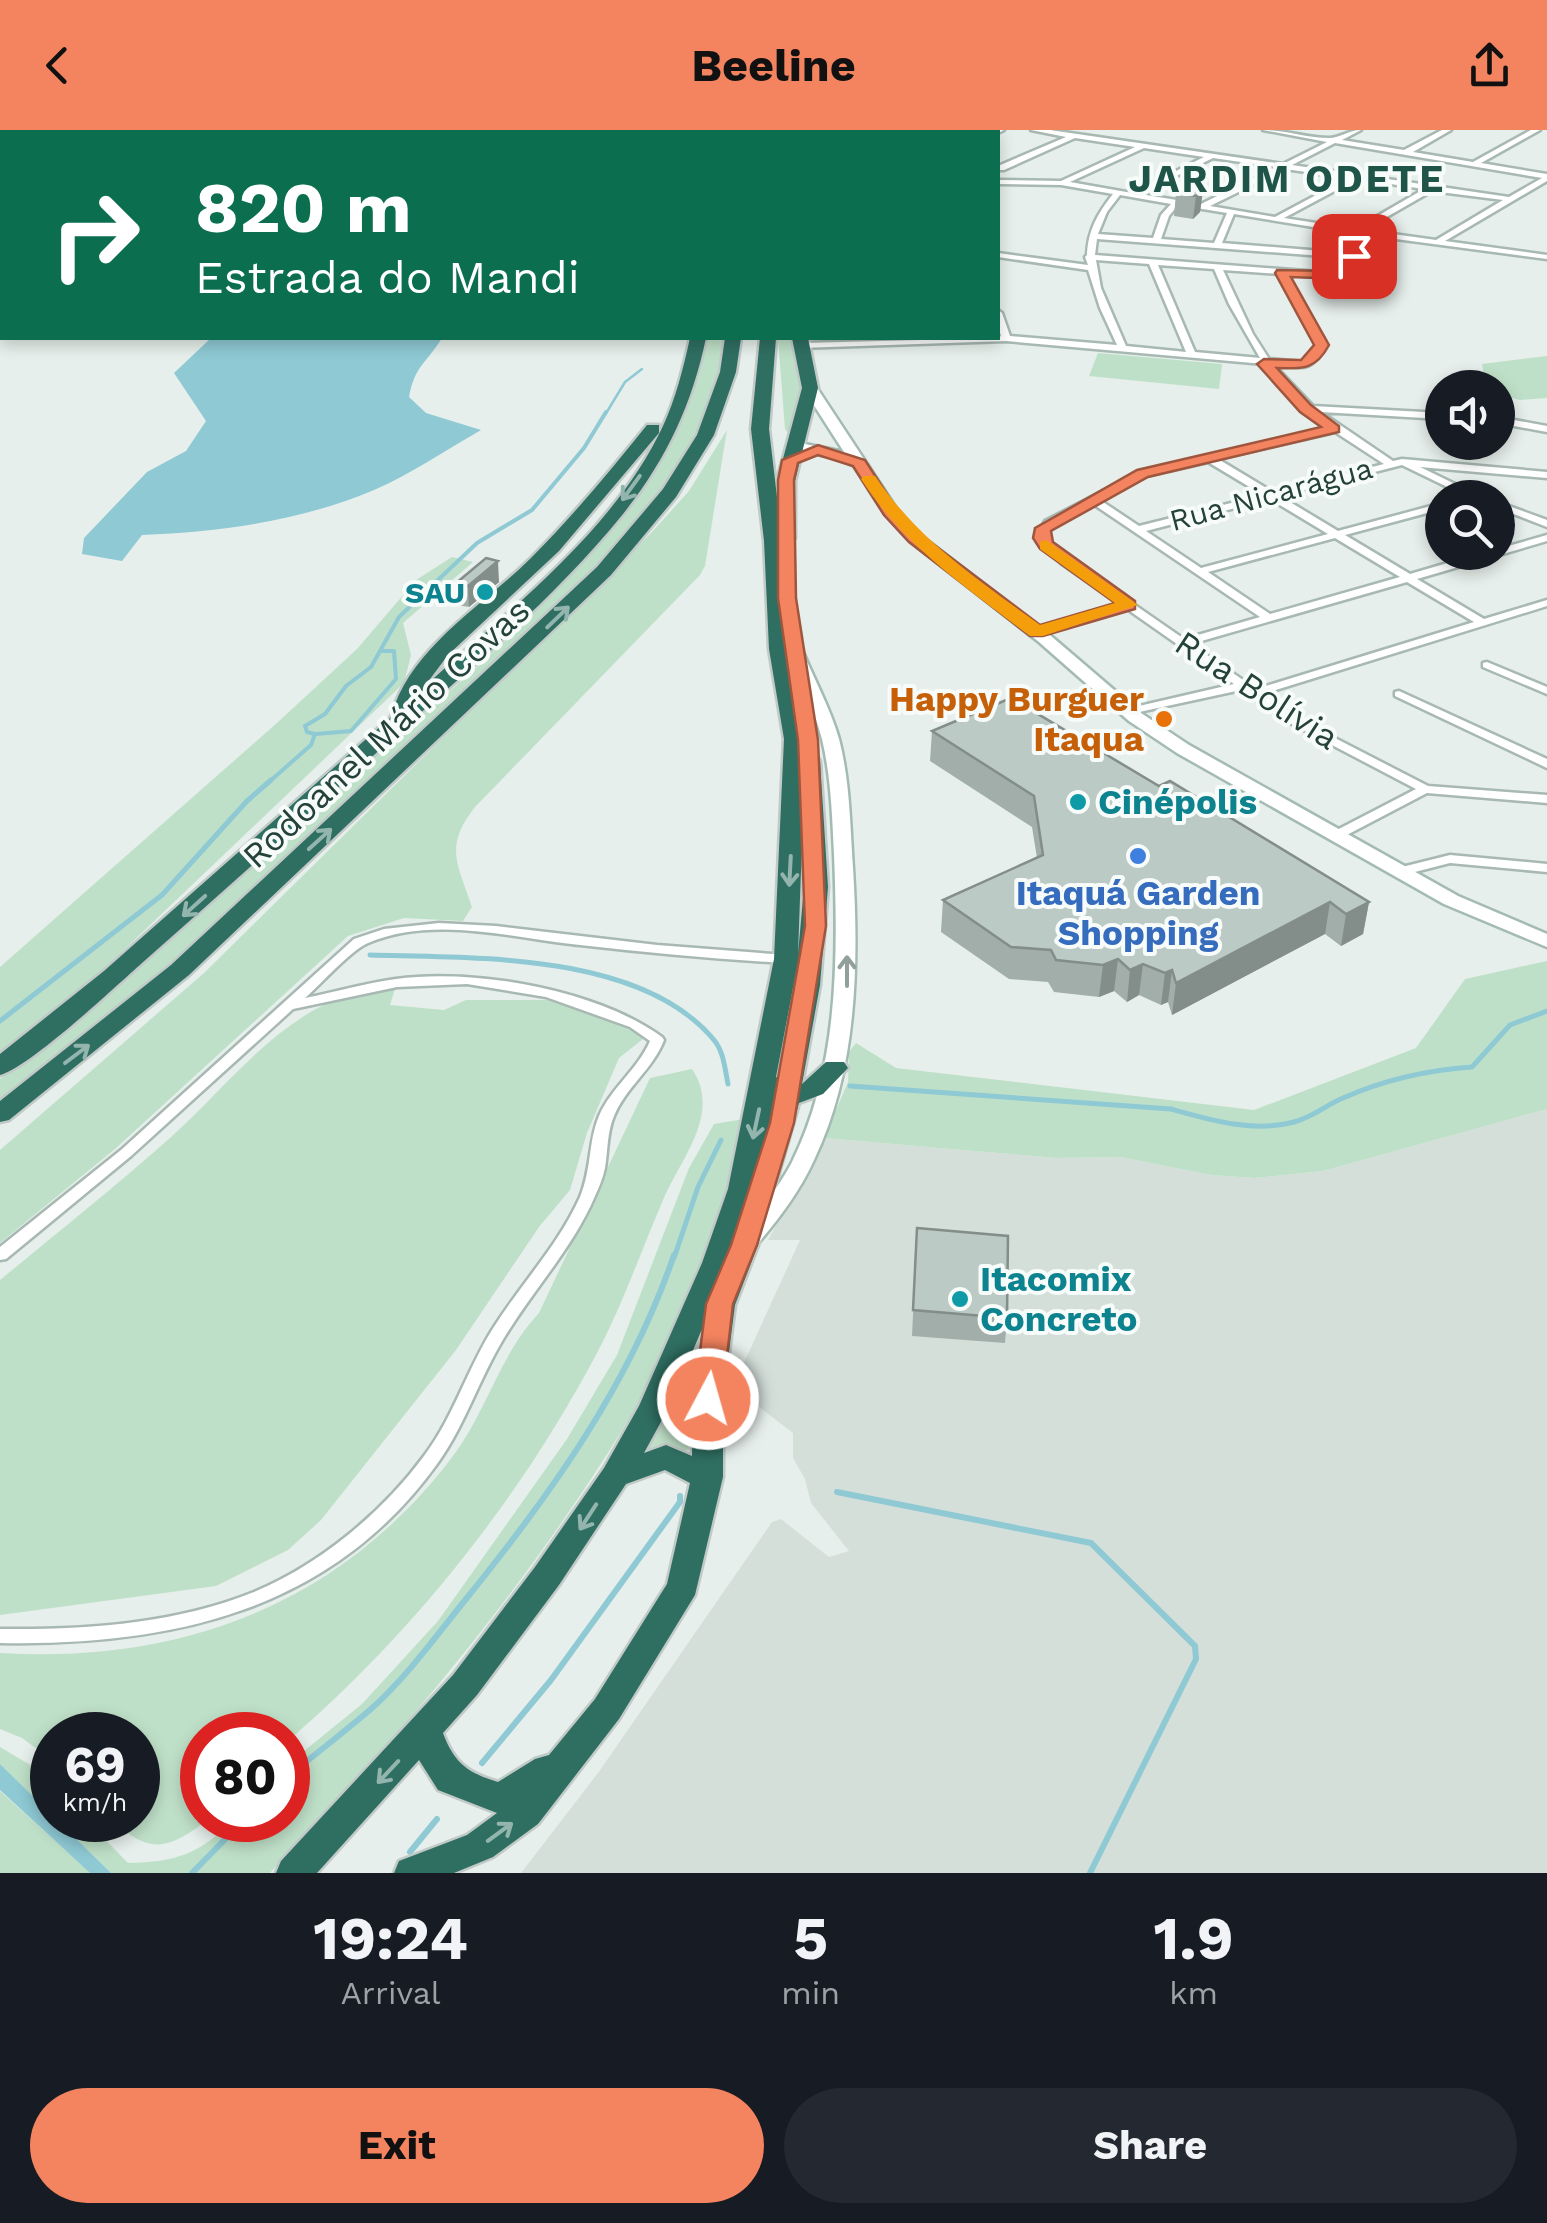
<!DOCTYPE html>
<meta charset="utf-8">
<style>
:root{--surface:#171b24;--page:#242831;--text:#f1f3f6;--muted:#9ea1a6;--accent:#f4845f}
body{margin:0;font-family:"Work Sans",sans-serif;background:var(--page);color:var(--text);height:100vh;display:flex;flex-direction:column;font-size:38px;white-space:nowrap}
*{box-sizing:border-box;margin:0}
p{font-size:32px;color:var(--muted)}
.icon{flex:none;width:55px;height:55px;fill:none;stroke:currentColor;stroke-width:2;stroke-linecap:round;stroke-linejoin:round}
.map{position:relative;height:1743px;overflow:hidden}
.drawer{display:flex;flex-direction:column;background:var(--surface);flex:1}
.drawer>*{flex:none}
.guide{position:absolute;left:0px;top:0px;width:1000px;height:210px;box-shadow:0 5px 15px #0003;background:#0b6e4f;color:#fff;overflow:hidden}
.controls{position:absolute;left:1425px;top:240px;display:grid;gap:20px}
.controls a{display:grid;place-items:center;width:90px;height:90px;border-radius:50%;background:var(--surface);box-shadow:0 5px 15px #0003;font-size:50px}
.speed{position:absolute;left:30px;top:1582px;display:flex;gap:20px;font-size:50px;font-weight:700;text-align:center}
.speed>*{display:grid;place-content:center;width:130px;height:130px;border-radius:50%;background:var(--surface);box-shadow:0 5px 15px #0003;line-height:1}
.speed small{font-size:25px;font-weight:400}
.speed .limit{border:15px solid #d22;background:#fff;color:#111}
.pin{position:absolute;display:grid;place-items:center;width:85px;height:85px;color:#fff;margin:-42px;border-radius:20px;box-shadow:0 5px 15px #0006}
.me{position:absolute;width:110px;margin:-55px;rotate:6deg;stroke-linejoin:round;filter:drop-shadow(0 0 8px #0008)}
.turn{display:flex;align-items:center;gap:35px;height:210px;padding:0 30px;font-size:45px}
.turn .icon{width:130px;height:130px;stroke-width:2.5}
.turn b{display:block;font-size:70px;line-height:85px}
.eta{display:flex;justify-content:space-evenly;align-items:center;height:170px;text-align:center}
.eta b{font-size:60px;font-weight:700;line-height:70px}
.action{display:flex;gap:20px;margin-top:auto;padding:20px 30px}
.action a{flex:1;height:115px;border-radius:60px;background:var(--accent);color:#111;font-size:40px;font-weight:700;line-height:115px;text-align:center}
.action a+a{background:var(--page);color:var(--text)}
header{display:flex;justify-content:space-between;align-items:center;height:130px;padding:0 30px;background:var(--accent);color:#111;font-size:45px;font-weight:700}
.map>svg:first-child{display:block}
.built{fill:#d4dfda}
.green{fill:#bfe0c8}
.water{fill:#8ec9d4}
.lines{fill:none;stroke-linecap:round;stroke-linejoin:round}
.stream-far3{stroke:#8ec9d4;stroke-width:2.5}
.stream-far2{stroke:#8ec9d4;stroke-width:4}
.stream-far1{stroke:#8ec9d4;stroke-width:5}
.stream{stroke:#8ec9d4;stroke-width:6}
.street-casing{stroke:#a8b8b2;stroke-width:5}
.secondary-casing{stroke:#a4bbb3;stroke-width:5}
.highway-casing{stroke:#c2cac8;stroke-width:5}
.street{fill:#fff;fill-rule:evenodd}
.secondary{fill:#fff;fill-rule:evenodd}
.highway{fill:#2f6f62;fill-rule:evenodd}
.wall{fill:#a1aea9}
.shaded-wall{fill:#838d89}
.building{fill:#bbcac4;stroke:#838d89;stroke-width:2.5}
.oneway{stroke:#93b5ae}
.oneway2{stroke:#92a09c}
.route{fill:#f4845f;stroke:#9f563e;stroke-width:2.5}
.slow{fill:#f59e0b}
.culture-dot{fill:#0f9aa8;stroke:#f7fbf9;stroke-width:4}
.food-dot{fill:#e8710a;stroke:#f7fbf9;stroke-width:4}
.shop-dot{fill:#3f7fe0;stroke:#f7fbf9;stroke-width:4}
.labels{text-anchor:middle;dominant-baseline:central;stroke-width:8;stroke-linejoin:round;paint-order:stroke}
.far-street-label{font-size:30px;fill:#24423a;stroke:#f7fbf9}
.far-culture-label{font-size:30px;font-weight:bold;fill:#0d838f;stroke:#f7fbf9;text-anchor:end}
.street-label{font-size:35px;fill:#24423a;stroke:#f7fbf9}
.food-label{font-size:35px;font-weight:bold;fill:#c56008;stroke:#f7fbf9;text-anchor:end}
.culture-label{font-size:35px;font-weight:bold;fill:#0d838f;stroke:#f7fbf9;text-anchor:start}
.shop-label{font-size:35px;font-weight:bold;fill:#366cbe;stroke:#f7fbf9}
.far-district-label{font-size:38px;font-weight:bold;letter-spacing:2.5px;fill:#1f5548;stroke:#f7fbf9}
</style>
<header><svg class="icon" aria-label="back" viewBox="0 0 24 24"><path d="M15 5l-7 7 7 7"/></svg>Beeline<svg class="icon" aria-label="share" viewBox="0 0 24 24"><path d="M12 15V3M7 8l5-5 5 5M5 13v7h14v-7"/></svg></header>
<div class="map">
<svg width="1547" height="1743" viewBox="0 0 1547 1743">
<rect width="100%" height="100%" fill="#e6efeb"/>
<polygon class="built" points="1547,979 1547,1743 521,1743 598,1643 772,1392 781,1389 829,1427 849,1421 811,1373 805,1349 793,1328 793,1303 733,1257 800,1110 768,1110 824,1008 1057,1028 1120,1027 1211,1045 1255,1048 1323,1041"/>
<g class="green">
<path d="M707,208H725L714,261L684,328L611,424L190,823L0,977V949C112,865 212,770 316,677C446,560 681,388 707,208Z"/>
<polygon points="778,208 792,208 804,264 791,307 785,299"/>
<polygon points="1098,223 1222,234 1219,259 1089,246"/>
<polygon points="1547,226 1547,268 1520,270 1498,264 1498,258 1457,254 1484,245 1482,234"/>
<path d="M727,300L705,436L700,445L475,677C444,717 457,732 472,777L463,791L404,788L348,806L115,1019L0,1113V1020L204,843L652,402L689,361Z"/>
<polygon points="452,427 473,432 403,493 411,525 404,553 63,878 0,929 0,837 278,592 357,519 416,450"/>
<polygon points="1547,831 1547,979 1323,1041 1255,1048 1211,1045 1120,1027 1057,1028 824,1008 848,952 849,922 856,913 896,938 1254,980 1416,918 1465,849"/>
<path d="M370,858L395,859L390,875L444,880L466,870H549L631,894L648,905L619,928L587,1003L570,1060L539,1097L456,1220L321,1390L288,1420L216,1456L0,1485V1150C57,1103 115,1057 171,1007C233,951 283,878 370,858Z"/>
<path d="M692,939C722,983 681,1028 663,1070C641,1121 623,1174 597,1223C519,1370 413,1503 288,1611V1605H202V1690H207C169,1720 148,1725 113,1690H138V1605H52V1630L22,1608L0,1599V1523C182,1534 341,1474 453,1326C487,1281 500,1224 539,1183L650,948Z"/>
<path d="M744,989L727,1072L692,1163L654,1235L659,1238C553,1425 418,1588 270,1743H111L57,1690H86L128,1733C176,1732 200,1724 233,1690H288V1634L362,1574L438,1491L567,1309L617,1225L689,1038L714,994Z"/>
<polygon points="701,1196 689,1320 637,1323"/>
<polygon points="0,1617 37,1639 52,1655 52,1686 0,1634"/>
<polygon points="0,1661 86,1739 90,1743 0,1743"/>
</g>
<g class="water">
<path d="M211,208H442C426,234 415,235 409,267L426,283L481,300C446,320 411,344 374,360C300,391 222,402 142,405L122,431L82,424L84,408L147,342L186,321L206,291L174,243Z"/>
<polygon points="0,1634 111,1743 90,1743 0,1660"/>
</g>
<g class="lines">
<g class="stream-far3">
<polyline points="46,0 107,1"/>
<polyline points="605,285 625,252 642,239"/>
</g>
<g class="stream-far2">
<polyline points="316,604 351,601 396,549 394,521 381,521"/>
<polyline points="269,652 311,615 315,604 307,602 305,596 325,584 346,556 371,537 399,487 477,413 532,380 584,318 606,282"/>
</g>
<g class="stream-far1">
<path d="M370,825C474,828 641,822 714,910C724,922 725,940 728,954"/>
<polyline points="0,891 162,765 247,671 271,650"/>
<path d="M850,956L1171,979C1210,990 1254,1003 1294,992C1313,987 1326,975 1343,968C1384,950 1427,940 1472,937L1510,895L1547,881"/>
<polyline points="674,1128 698,1057 721,1010"/>
</g>
<g class="stream">
<polyline points="837,1362 1091,1413 1195,1516 1196,1529 1090,1743"/>
<polyline points="482,1633 551,1550 680,1372 680,1366"/>
<path d="M288,1646C316,1624 344,1602 371,1579C407,1547 436,1506 466,1469C551,1364 630,1254 674,1125"/>
<polyline points="410,1722 437,1689"/>
<polyline points="192,1743 244,1690"/>
</g>
<g class="street-casing">
<g id="street">
<polygon points="386,0 405,0 399,2 384,2"/>
<polygon points="993,0 1004,0 998,3 991,2"/>
<path d="M1031,0H1050L1283,34L1327,12L1263,0C1286,0 1307,8 1329,8C1340,8 1349,0 1361,0L1342,10L1404,20L1442,0H1451L1413,22L1473,32L1531,0H1540L1481,33L1547,44V51L1445,111L1547,125V129L1358,104L1349,118L1358,126L1347,144L1337,148L1287,145L1325,211C1313,243 1305,238 1274,235L1313,276L1442,283V289L1321,282L1393,331L1402,329L1547,342V348L1420,337L1484,368H1470L1402,335L1280,366L1338,401L1442,373V379L1345,405L1410,444L1485,422H1498V419L1547,405V411L1417,449L1484,489L1547,470V476L1263,564L1298,589L1428,656L1547,665V673L1427,663L1341,708H1333L1331,705L1333,702L1416,659L1290,593L1241,560L1130,584L1126,583V579L1234,554L1127,479L1037,505L1032,502L1033,500L1120,474L1062,434L1037,410L1036,408L1045,391L1140,342L1329,297L1305,280L1264,234L1006,211L799,218L798,216L802,213L998,208L1001,206L998,195V180L1002,183L1010,206L1117,215L1100,178L1088,140L998,127V123L1088,135L1085,127L1087,125C1088,100 1098,83 1113,64L1061,55L998,54V50L1061,51L1135,17L1075,8L1004,40H998V36L1066,7ZM1335,13L1542,48L1509,67L1292,35ZM1144,18L1204,27L1132,63L1070,52ZM1213,28L1276,37L1201,74L1140,64ZM1285,39L1348,48L1275,87L1210,76ZM1357,49L1424,59L1355,99L1284,88ZM1432,61L1503,70L1436,110L1364,100ZM1120,65L1171,74L1161,85L1153,108L1098,104L1107,82ZM1178,75L1227,83L1214,113L1161,109L1169,86ZM1234,84L1350,103L1341,118L1346,123L1222,113ZM1097,109L1349,128L1341,140L1333,143L1095,125ZM1096,130L1149,134L1186,222L1126,216L1101,158ZM1158,135L1214,139L1229,174L1260,228L1195,222ZM1223,140L1279,144L1317,211L1311,226L1302,232L1269,229L1253,204ZM1335,302L1384,334L1273,362L1218,329ZM1208,332L1263,365L1139,396L1100,370L1146,346ZM1270,369L1328,404L1201,438L1146,401ZM1093,374L1260,487L1184,509L1070,430L1046,408L1053,395ZM1335,408L1400,447L1270,484L1208,442ZM1407,452L1474,492L1256,559L1191,514Z"/>
<rect x="0" y="52" width="2" height="5"/>
<rect x="0" y="65" width="2" height="5"/>
<polygon points="2,157 2,168 0,169 0,158"/>
<polygon points="1498,287 1547,296 1547,302 1498,293"/>
<polygon points="1498,372 1547,390 1547,397 1498,378"/>
<polygon points="1487,532 1547,557 1547,564 1483,537 1483,533"/>
<polygon points="1399,561 1547,629 1547,638 1395,566 1395,562"/>
<polygon points="1450,725 1547,734 1547,742 1450,733 1403,745 1397,741 1398,738"/>
<path d="M439,793L496,796L657,815L786,825L793,829L786,833C717,829 649,823 580,815C513,808 433,785 368,813C350,821 321,854 305,868C335,862 366,853 396,849C475,838 597,860 662,907L664,910C653,939 626,957 614,986C607,1002 608,1020 605,1038C603,1048 599,1057 595,1066C572,1120 530,1163 501,1213C478,1252 464,1297 437,1334C331,1481 172,1516 0,1513V1499C84,1500 175,1494 254,1462C319,1435 382,1383 424,1326C453,1288 467,1240 492,1200C520,1155 558,1116 580,1067C592,1038 588,1012 599,986C611,958 638,939 650,911L630,897L546,867L467,854L397,857L293,879L131,1026L6,1129L0,1130V1117L121,1020L354,809L384,799Z"/>
</g>
</g>
<g class="secondary-casing">
<g id="secondary">
<polygon points="307,0 389,0 387,2"/>
<polygon points="810,254 817,258 896,378 920,405 1051,506 1141,583 1189,615 1458,766 1547,804 1547,817 1444,774 1177,623 1129,591 1039,512 910,411 885,384 854,336 837,328 790,319 790,313 795,312 844,322 803,258"/>
<path d="M793,512L801,517C813,548 830,577 839,609C850,651 850,695 853,738C859,836 857,940 814,1030C799,1063 777,1091 754,1118H738L735,1113C753,1085 777,1062 792,1032C839,937 838,827 834,724C832,685 831,647 822,609C814,577 797,548 785,517Z"/>
</g>
</g>
<g class="highway-casing">
<g id="highway">
<polygon points="567,0 582,0 584,2 569,2"/>
<polygon points="601,0 616,0 618,2 603,2"/>
<polygon points="731,0 746,0 748,2 733,2"/>
<polygon points="782,0 796,0 796,2 783,2"/>
<path d="M690,208H706C692,275 666,330 623,384C560,462 481,529 407,595C319,675 231,755 142,833C115,857 30,937 0,945V924L104,841L391,587C409,518 483,476 531,428C572,387 610,341 647,295H659V303L559,421L448,525L424,557C508,481 614,401 663,296C676,268 683,239 690,208Z"/>
<polygon points="725,208 741,208 736,242 714,305 676,367 611,445 189,845 9,990 0,992 0,971 171,835 597,437 663,359 697,305 720,242"/>
<path d="M760,208H776L769,299L777,367V351L802,258L792,208H808L818,258L795,351V408L782,413L789,519L806,609L805,625L817,626L820,631L828,757L820,855L802,954L826,932H844L848,938L823,964L799,973L758,1115L735,1175L723,1269V1347L695,1465L619,1589L538,1694L493,1727L454,1743H394L399,1731L467,1705L497,1683L438,1660L419,1630L317,1743H276L281,1731L453,1545L535,1437L604,1338L639,1276L702,1133L728,1059L774,829L784,609L769,519L764,411L751,299ZM802,713L804,757L798,824ZM798,832L778,948L776,947ZM702,1199L693,1269L692,1326L666,1315L644,1323L669,1277ZM665,1340L690,1353L667,1454L595,1569L549,1625L535,1629L498,1652C468,1643 454,1633 443,1603L477,1565L559,1455L626,1354Z"/>
</g>
</g>
<use href="#street" class="street"/>
<use href="#secondary" class="secondary"/>
<use href="#highway" class="highway"/>
</g>
<g class="wall">
<polygon points="1203,60 1200,82 1193,89 1174,86 1176,63"/>
<polygon points="499,452 469,477 457,475 455,454"/>
<polygon points="932,601 1159,656 1369,772 1363,804 1341,816 1325,804 1172,885 1168,872 1161,875 1139,865 1127,872 1114,861 1099,867 1054,862 1048,852 1009,849 941,802 943,770 1037,728 1032,697 930,631"/>
<polygon points="917,1098 1007,1188 1005,1213 912,1206"/>
</g>
<g class="shaded-wall">
<polygon points="1203,60 1200,82 1193,89 1196,66"/>
<polygon points="498,431 499,452 469,477 468,456"/>
<polygon points="1330,772 1325,804 1172,885 1176,853"/>
<polygon points="1369,772 1363,804 1341,816 1346,784"/>
<polygon points="1118,829 1114,861 1099,867 1103,835"/>
<polygon points="1143,834 1139,865 1127,872 1130,840"/>
<polygon points="1172,840 1168,872 1161,875 1165,843"/>
</g>
<g class="building">
<polygon points="815,0 924,0 924,2 814,2"/>
<polygon points="1182,57 1203,60 1196,66 1176,63"/>
<polygon points="486,428 498,431 468,456 455,454"/>
<polygon points="1011,568 1159,656 1170,651 1369,772 1346,784 1330,772 1176,853 1172,840 1165,843 1143,834 1130,840 1118,829 1103,835 1056,830 1051,820 1011,817 943,770 1043,725 1034,666 932,601"/>
<polygon points="917,1098 1008,1106 1007,1188 913,1180"/>
</g>
<defs><path id="oneway-shaft" d="M-6 0H5M1.5-3L5.5 0L1.5 3" fill="none" stroke-width="1.6" stroke-linecap="round" stroke-linejoin="round" transform="scale(2.5)"/></defs>
<g class="oneway">
<use href="#oneway-shaft" transform="translate(631 358) rotate(126)"/>
<use href="#oneway-shaft" transform="translate(558 487) rotate(-44)"/>
<use href="#oneway-shaft" transform="translate(320 709) rotate(-42)"/>
<use href="#oneway-shaft" transform="translate(790 741) rotate(93)"/>
<use href="#oneway-shaft" transform="translate(194 776) rotate(138)"/>
<use href="#oneway-shaft" transform="translate(77 924) rotate(-37)"/>
<use href="#oneway-shaft" transform="translate(756 994) rotate(102)"/>
<use href="#oneway-shaft" transform="translate(588 1387) rotate(123)"/>
<use href="#oneway-shaft" transform="translate(388 1642) rotate(133)"/>
<use href="#oneway-shaft" transform="translate(500 1702) rotate(-36)"/>
</g>
<use class="oneway2" href="#oneway-shaft" transform="translate(847 841) rotate(-90)"/>
<path class="route" d="M1354,122L1361,126L1343,149L1291,147L1329,215C1316,240 1302,239 1277,238L1311,275L1339,296V302L1148,347L1051,401L1053,412L1135,471V479L1043,506H1030L909,412L884,385L853,336L818,325L798,333L794,350L796,468L818,610L826,796L794,993L757,1115L733,1174L722,1269L718,1276H698L694,1269L706,1174L731,1115L770,993L805,796L798,610L778,468V350L782,330L818,315L865,330L896,378L921,405L1040,495L1115,473L1040,419L1033,408L1035,398L1137,340L1321,297L1300,282L1257,234L1264,229L1301,230L1314,215L1275,143L1277,140L1334,141Z"/>
<path class="slow" d="M864,346H875C918,410 978,450 1040,495L1115,473L1040,419V412L1046,410L1138,475L1043,506H1030C967,458 905,417 861,349Z"/>
<g class="culture-dot">
<circle cx="485" cy="462" r="10"/>
<circle cx="1078" cy="672" r="10"/>
<circle cx="960" cy="1169" r="10"/>
</g>
<circle class="food-dot" cx="1164" cy="589" r="10"/>
<circle class="shop-dot" cx="1138" cy="726" r="10"/>
<g class="labels">
<g class="far-street-label">
<text transform="translate(1271 364) rotate(-15)">Rua Nicarágua</text>
</g>
<g class="far-culture-label">
<text x="465" y="462">SAU</text>
</g>
<g class="street-label">
<text transform="translate(1257 560) rotate(33)">Rua Bolívia</text>
<text transform="translate(386 603) rotate(-43)">Rodoanel Mário Covas</text>
</g>
<g class="food-label">
<text x="1144" y="569">Happy Burguer<tspan x="1144" dy="40">Itaqua</tspan></text>
</g>
<g class="culture-label">
<text x="1098" y="672">Cinépolis</text>
<text x="980" y="1149">Itacomix<tspan x="980" dy="40">Concreto</tspan></text>
</g>
<g class="shop-label">
<text x="1138" y="763">Itaquá Garden<tspan x="1138" dy="40">Shopping</tspan></text>
</g>
<g class="far-district-label">
<text x="1287" y="49">JARDIM ODETE</text>
</g>
</g>
</svg>
<div class="controls">
<a><svg class="icon" aria-label="sound" viewBox="0 0 24 24"><path d="M4 9h4l5-4v14l-5-4H4zM17 9q2 3 0 6"/></svg></a>
<a><svg class="icon" aria-label="search" viewBox="0 0 24 24"><circle cx="10" cy="10" r="6"/><path d="M15 15l6 6"/></svg></a>
</div>
<div class="speed"><div>69<small>km/h</small></div><div class="limit">80</div></div>
<div class="pin" style="left:1354px;top:126px;background:#d93025"><svg class="icon" aria-label="arrive" viewBox="0 0 24 24"><path d="M6 21V4h12l-3 4 3 4H6"/></svg></div>
<svg class="me" style="left:708px;top:1269px" viewBox="-20 -20 40 40"><circle r="17" fill="#f4845f" stroke="#fff" stroke-width="3"/><path d="M0-11L8 9 0 5-8 9z" fill="#fff"/></svg>
<div class="guide">
<div class="turn"><svg class="icon" aria-label="right" viewBox="0 0 24 24"><path d="M7 20v-9h11M14 6l5 5-5 5"/></svg><div><b>820 m</b>Estrada do Mandi</div></div>
</div>
</div>
<section class="drawer">
<div class="eta">
<div><b>19:24</b><p>Arrival</p></div>
<div><b>5</b><p>min</p></div>
<div><b>1.9</b><p>km</p></div>
</div>
<div class="action"><a>Exit</a><a>Share</a></div>
</section>
